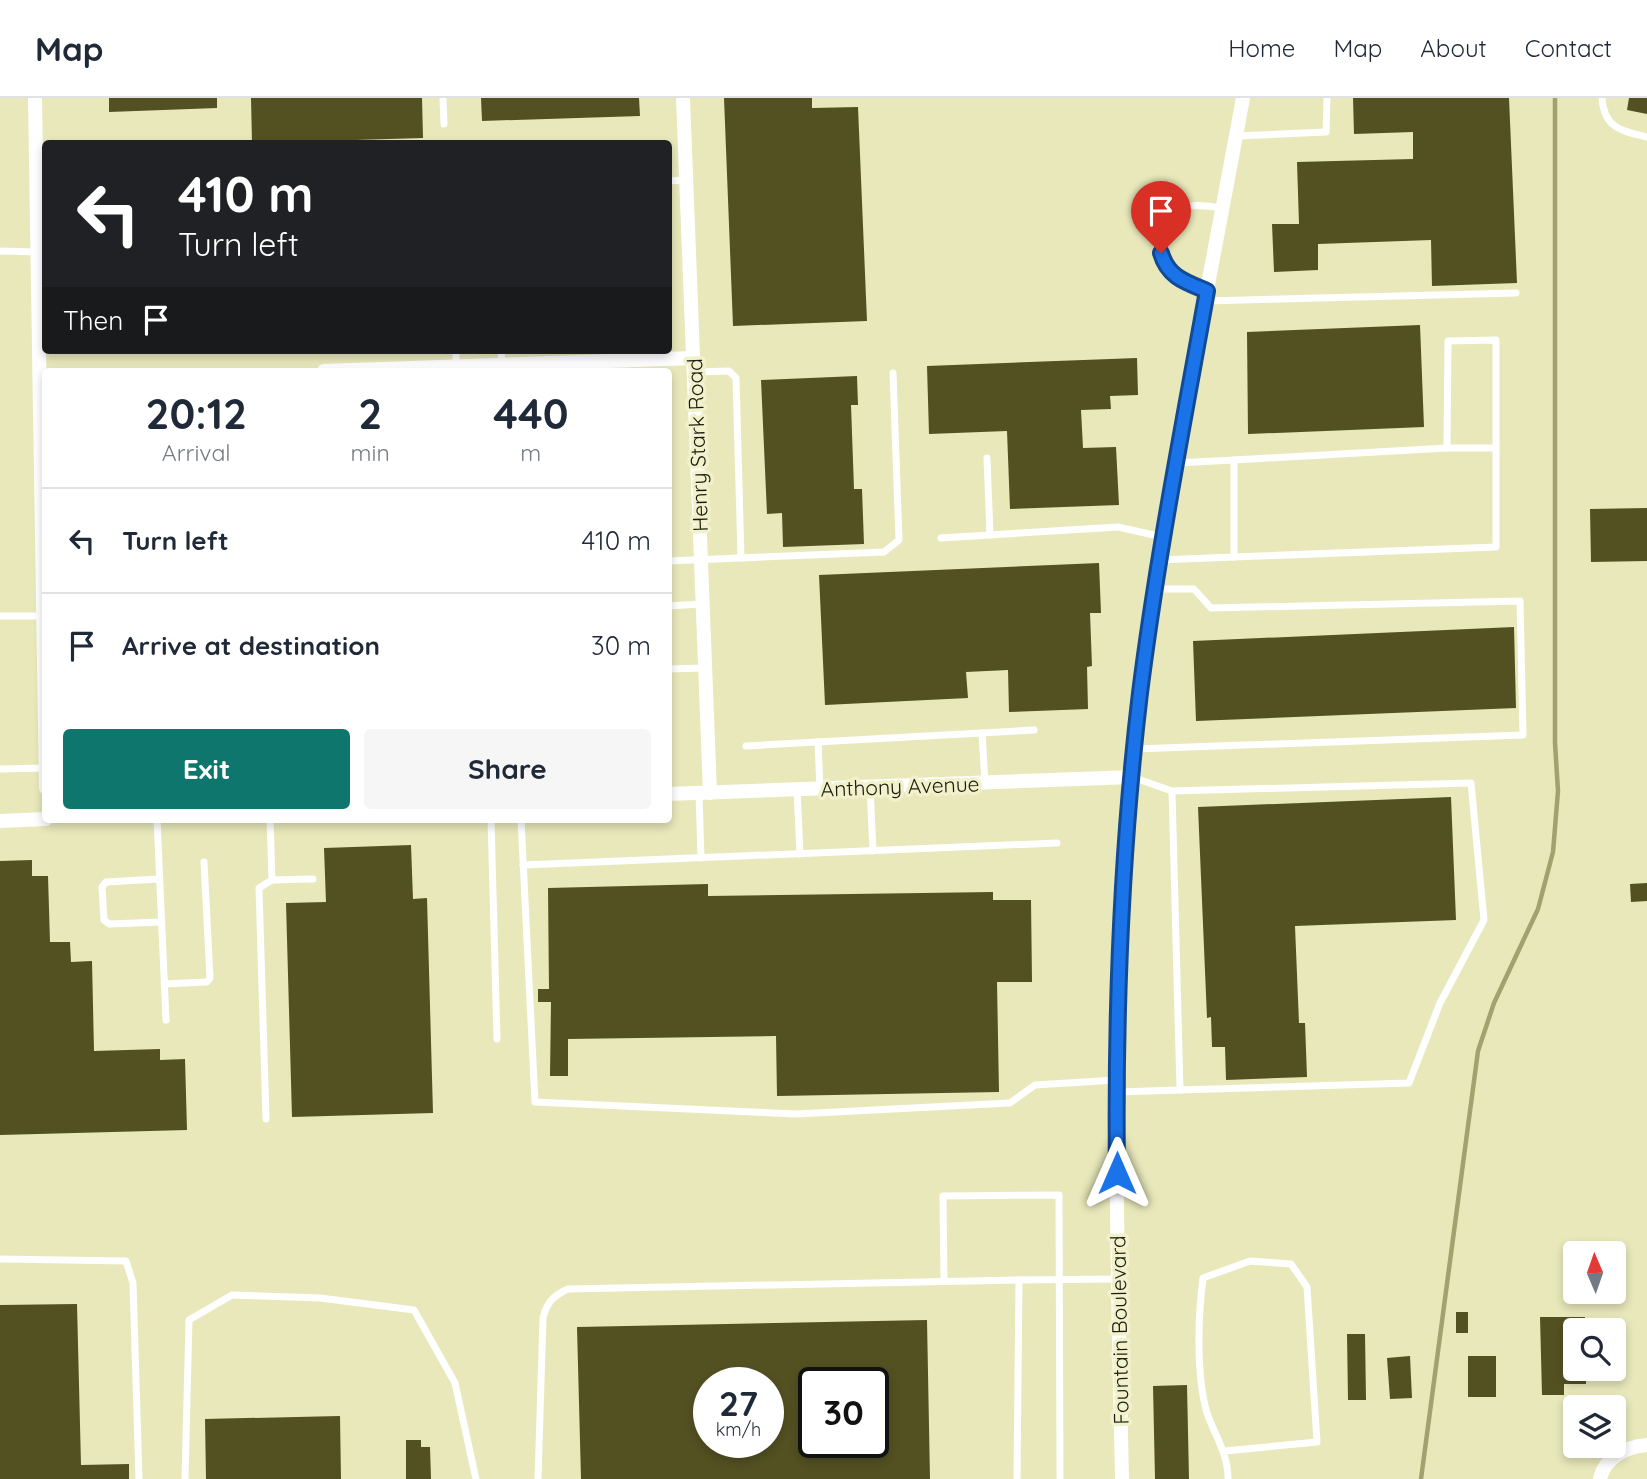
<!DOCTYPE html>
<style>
:root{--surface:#fff;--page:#f6f6f7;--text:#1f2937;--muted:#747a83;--line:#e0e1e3;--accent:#0f766e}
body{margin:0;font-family:Quicksand,sans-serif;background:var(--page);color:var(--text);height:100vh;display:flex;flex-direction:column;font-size:26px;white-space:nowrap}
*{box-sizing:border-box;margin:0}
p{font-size:23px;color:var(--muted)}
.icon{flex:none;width:38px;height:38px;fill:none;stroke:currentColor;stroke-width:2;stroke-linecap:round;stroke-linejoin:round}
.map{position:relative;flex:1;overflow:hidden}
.side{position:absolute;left:42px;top:270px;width:630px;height:455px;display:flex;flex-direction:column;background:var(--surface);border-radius:7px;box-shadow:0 4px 10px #0003}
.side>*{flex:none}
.hud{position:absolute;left:42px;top:42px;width:630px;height:214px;border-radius:7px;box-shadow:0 4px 10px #0003;background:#202124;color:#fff;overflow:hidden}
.needle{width:46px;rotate:358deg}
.buttons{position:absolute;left:1563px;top:1143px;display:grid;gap:14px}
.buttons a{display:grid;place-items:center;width:63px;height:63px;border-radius:7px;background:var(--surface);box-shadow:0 4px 10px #0003;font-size:35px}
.speed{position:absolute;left:693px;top:1269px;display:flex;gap:14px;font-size:35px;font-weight:700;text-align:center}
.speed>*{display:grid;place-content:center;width:91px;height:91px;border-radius:50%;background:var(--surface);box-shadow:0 4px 10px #0003;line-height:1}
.speed small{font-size:18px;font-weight:400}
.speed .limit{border:4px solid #111;border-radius:10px;background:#fff;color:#111}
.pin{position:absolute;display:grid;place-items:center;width:60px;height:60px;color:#fff;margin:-72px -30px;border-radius:50% 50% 50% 0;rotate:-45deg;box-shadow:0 0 7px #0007}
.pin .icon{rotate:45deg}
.me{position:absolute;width:77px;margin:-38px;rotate:0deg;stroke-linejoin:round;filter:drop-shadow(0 0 5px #0008)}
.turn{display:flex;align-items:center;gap:24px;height:147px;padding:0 21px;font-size:32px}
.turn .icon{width:91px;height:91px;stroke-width:2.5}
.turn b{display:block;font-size:49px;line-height:60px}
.then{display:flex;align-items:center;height:66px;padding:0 21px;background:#0003;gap:14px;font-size:26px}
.eta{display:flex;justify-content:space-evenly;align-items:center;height:119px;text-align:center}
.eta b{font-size:42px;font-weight:800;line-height:49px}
.action{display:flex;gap:14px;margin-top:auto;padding:14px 21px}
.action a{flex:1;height:80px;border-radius:7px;background:var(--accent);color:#fff;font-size:28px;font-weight:800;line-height:80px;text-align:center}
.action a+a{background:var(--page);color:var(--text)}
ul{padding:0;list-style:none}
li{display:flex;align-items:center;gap:21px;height:105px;padding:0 21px;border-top:2px solid var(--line)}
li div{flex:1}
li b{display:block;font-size:26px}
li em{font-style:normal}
header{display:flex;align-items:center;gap:42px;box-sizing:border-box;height:98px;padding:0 35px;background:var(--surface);border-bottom:2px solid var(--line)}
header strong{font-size:33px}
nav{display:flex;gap:38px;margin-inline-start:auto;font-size:24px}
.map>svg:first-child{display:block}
.built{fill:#e8e8bb;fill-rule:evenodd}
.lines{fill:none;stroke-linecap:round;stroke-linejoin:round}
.stream{stroke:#a3a170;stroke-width:4.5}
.building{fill:#535122;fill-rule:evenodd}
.service{stroke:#fff;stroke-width:7}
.minor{stroke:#fff;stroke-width:14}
.route-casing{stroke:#114b97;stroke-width:18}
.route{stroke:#1a73e8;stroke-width:12}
.labels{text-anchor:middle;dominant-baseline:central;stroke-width:7;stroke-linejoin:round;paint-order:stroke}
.street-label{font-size:21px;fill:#1b1a0d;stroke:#f1f1cc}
</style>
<header>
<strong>Map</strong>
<nav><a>Home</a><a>Map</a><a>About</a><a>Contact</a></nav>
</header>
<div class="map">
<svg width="1647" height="1381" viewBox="0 0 1647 1381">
<rect width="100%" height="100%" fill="#f1f1cc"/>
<path class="built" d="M0,0H1647V1381H0ZM46,46H668V252H46ZM46,273H668V721H46ZM1575,1155H1614V1194H1575ZM1575,1232H1614V1270H1575ZM709,1284H768V1344H709ZM814,1284H873V1344H814ZM1575,1309H1614V1348H1575Z"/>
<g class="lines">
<polyline class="stream" points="1421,1381 1478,953 1494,905 1538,811 1553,754 1558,693 1555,645 1555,0"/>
</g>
<g class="building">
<polygon points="109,0 217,0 217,10 109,14"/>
<polygon points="251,0 422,0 423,40 252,45"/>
<polygon points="481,0 639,0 640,18 482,23"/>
<polygon points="724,0 812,0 812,10 858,9 867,223 733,228"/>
<polygon points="1353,0 1509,0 1517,185 1432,188 1431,142 1318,146 1318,172 1274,174 1272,126 1299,126 1297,64 1413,61 1413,34 1354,36"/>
<polygon points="1629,0 1647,0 1647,16 1627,12"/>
<polygon points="1420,227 1424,329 1248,336 1247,234"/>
<polygon points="1137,260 1138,297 1110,298 1111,311 1081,312 1083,350 1116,349 1119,407 1010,411 1007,333 929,336 927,268"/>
<polygon points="857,278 858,307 851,307 854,391 862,391 864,446 783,449 782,415 767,416 761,282"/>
<polygon points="1647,410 1647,463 1591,464 1590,411"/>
<polygon points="1099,465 1101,515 1090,515 1092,568 1087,569 1088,611 1009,614 1008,572 966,574 968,600 825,607 819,477"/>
<polygon points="1514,529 1516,610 1196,623 1193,543"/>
<polygon points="1451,699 1456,822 1295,828 1299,925 1305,925 1307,979 1226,982 1225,949 1212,949 1211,919 1207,920 1198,709"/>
<polygon points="411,747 413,801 427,800 433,1015 292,1019 286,805 326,804 324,750"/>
<polygon points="32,762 32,778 48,778 50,844 70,844 71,864 92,863 94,953 160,951 160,962 185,961 187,1032 0,1037 0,763"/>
<polygon points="1647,785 1647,803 1631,804 1630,786"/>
<polygon points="708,786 708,798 993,794 993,802 1031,802 1032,884 997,884 999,994 777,998 776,938 568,941 568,978 550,978 551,904 538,904 538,891 549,891 548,790"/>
<polygon points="77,1206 81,1367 129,1366 129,1381 0,1381 0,1207"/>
<rect x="1456" y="1214" width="12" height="21"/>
<polygon points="1540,1219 1585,1219 1585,1232 1575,1232 1575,1270 1586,1270 1586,1286 1564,1286 1564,1297 1542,1297"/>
<path d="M927,1222L930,1381H581L577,1229ZM709,1284H768V1344H709ZM814,1284H873V1344H814Z"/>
<polygon points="1347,1236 1365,1236 1366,1302 1348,1302"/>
<polygon points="1410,1258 1412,1300 1390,1301 1387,1260"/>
<rect x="1468" y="1258" width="28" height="41"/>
<polygon points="1187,1287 1189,1381 1155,1381 1153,1288"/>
<polygon points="340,1318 341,1381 206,1381 205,1321"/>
<polygon points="406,1342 421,1342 421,1349 430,1349 431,1381 406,1381"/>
</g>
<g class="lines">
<g class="service">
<polyline points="443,0 444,26"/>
<path d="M1602,0C1604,30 1621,33 1647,39"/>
<polyline points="1236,38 1326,34 1327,0"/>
<polyline points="668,83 686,82"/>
<polyline points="0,153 37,154"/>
<path d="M1207,193C1193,187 1172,183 1165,168C1156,151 1166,118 1184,110C1195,105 1211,109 1223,110"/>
<polyline points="1206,203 1516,195"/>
<polyline points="456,252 456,268"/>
<polyline points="501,252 502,266"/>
<polyline points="694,274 729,273 736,280 741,460"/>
<polyline points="1447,350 1496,350"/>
<polyline points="987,360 990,437"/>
<polyline points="941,440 1118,429 1163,439"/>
<polyline points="1234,459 1496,449 1496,242 1448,243 1447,350 1234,362"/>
<polyline points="1159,462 1234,459 1234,362 1176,365"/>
<polyline points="668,463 884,454 899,442 893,275"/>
<polyline points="668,508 702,506"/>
<polyline points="0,518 43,518"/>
<polyline points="668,571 705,570"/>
<polyline points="982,635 985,685"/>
<polyline points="818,644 820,691"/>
<polyline points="746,648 1034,632"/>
<polyline points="1135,651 1523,637 1520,503 1211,510 1194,491 1155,491"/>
<polyline points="0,671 45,670"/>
<polyline points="870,689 873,753"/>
<polyline points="797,691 800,756"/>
<polyline points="1172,693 1471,685 1484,822 1440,905 1409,985 1180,992"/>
<polyline points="699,695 701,760"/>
<polyline points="157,721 166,922"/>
<polyline points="491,721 497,941"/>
<polyline points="521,721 535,1004 796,1016 1010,1005 1035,987 1116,982"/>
<polyline points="523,767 1057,745"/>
<polyline points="159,781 106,784 102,789 104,822 109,826 161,824"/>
<polyline points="272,782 313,781"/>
<polyline points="164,886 207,884 210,880 204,764"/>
<polyline points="1117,994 1180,992 1172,693 1132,679"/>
<polyline points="266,1021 259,790 272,782 270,721"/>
<polyline points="0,1161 126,1163 133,1185 139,1381"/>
<polyline points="944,1183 943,1098 1059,1097 1060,1381"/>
<path d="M1225,1353L1317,1344L1307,1189L1291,1166L1250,1163L1203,1180C1198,1218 1196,1277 1207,1315C1215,1338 1228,1355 1228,1381"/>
<polyline points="185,1381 189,1222 232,1197 320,1200 414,1212 455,1285 476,1381"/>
<path d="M538,1381L543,1220C547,1204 553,1198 568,1191L1019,1182"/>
<polyline points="1017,1381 1019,1182 1118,1181"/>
</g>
<g class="minor">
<polyline points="35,0 46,690"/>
<polyline points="683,0 710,695"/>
<polyline points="324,273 693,260"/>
<polyline points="668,696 1132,679"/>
<polyline points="0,723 46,721"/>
<path d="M1122,1381C1117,1146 1109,910 1132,676C1154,448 1202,224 1243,0"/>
<path d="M1600,1381C1605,1359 1626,1349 1647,1347"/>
</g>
</g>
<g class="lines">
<g class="route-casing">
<path id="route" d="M1117,1075C1115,915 1121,754 1140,595C1157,460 1183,327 1207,193C1185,184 1168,179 1161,155"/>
</g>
<use href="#route" class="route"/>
</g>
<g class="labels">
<g class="street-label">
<text transform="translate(697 347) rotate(-92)">Henry Stark Road</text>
<text transform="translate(900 688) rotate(-2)">Anthony Avenue</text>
<text transform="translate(1119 1232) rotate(-91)">Fountain Boulevard</text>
</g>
</g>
</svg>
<div class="buttons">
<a><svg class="needle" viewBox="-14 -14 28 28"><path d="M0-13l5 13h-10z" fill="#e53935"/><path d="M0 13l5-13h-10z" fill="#747a83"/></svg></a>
<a><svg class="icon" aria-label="search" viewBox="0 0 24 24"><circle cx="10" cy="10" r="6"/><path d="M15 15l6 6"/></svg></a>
<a><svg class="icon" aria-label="layers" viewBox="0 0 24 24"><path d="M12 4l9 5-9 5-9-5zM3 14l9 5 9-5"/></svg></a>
</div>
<div class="speed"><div>27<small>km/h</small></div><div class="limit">30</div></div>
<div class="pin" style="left:1161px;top:155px;background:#d93025"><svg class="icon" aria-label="arrive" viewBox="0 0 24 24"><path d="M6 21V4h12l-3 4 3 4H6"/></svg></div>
<svg class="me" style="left:1117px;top:1075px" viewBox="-20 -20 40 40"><path d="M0-17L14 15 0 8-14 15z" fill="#1a73e8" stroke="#fff" stroke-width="4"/></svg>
<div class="hud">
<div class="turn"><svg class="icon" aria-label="left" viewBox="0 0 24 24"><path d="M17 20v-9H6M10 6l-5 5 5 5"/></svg><div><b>410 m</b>Turn left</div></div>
<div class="then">Then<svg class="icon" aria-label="arrive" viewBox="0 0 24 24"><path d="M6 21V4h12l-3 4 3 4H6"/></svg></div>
</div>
<section class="side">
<div class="eta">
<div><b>20:12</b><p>Arrival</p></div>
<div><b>2</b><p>min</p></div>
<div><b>440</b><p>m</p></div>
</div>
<ul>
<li><svg class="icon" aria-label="left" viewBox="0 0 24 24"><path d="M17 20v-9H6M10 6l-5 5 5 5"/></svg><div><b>Turn left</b></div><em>410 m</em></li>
<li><svg class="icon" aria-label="arrive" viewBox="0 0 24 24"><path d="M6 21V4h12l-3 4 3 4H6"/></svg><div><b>Arrive at destination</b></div><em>30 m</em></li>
</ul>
<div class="action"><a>Exit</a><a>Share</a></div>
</section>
</div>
